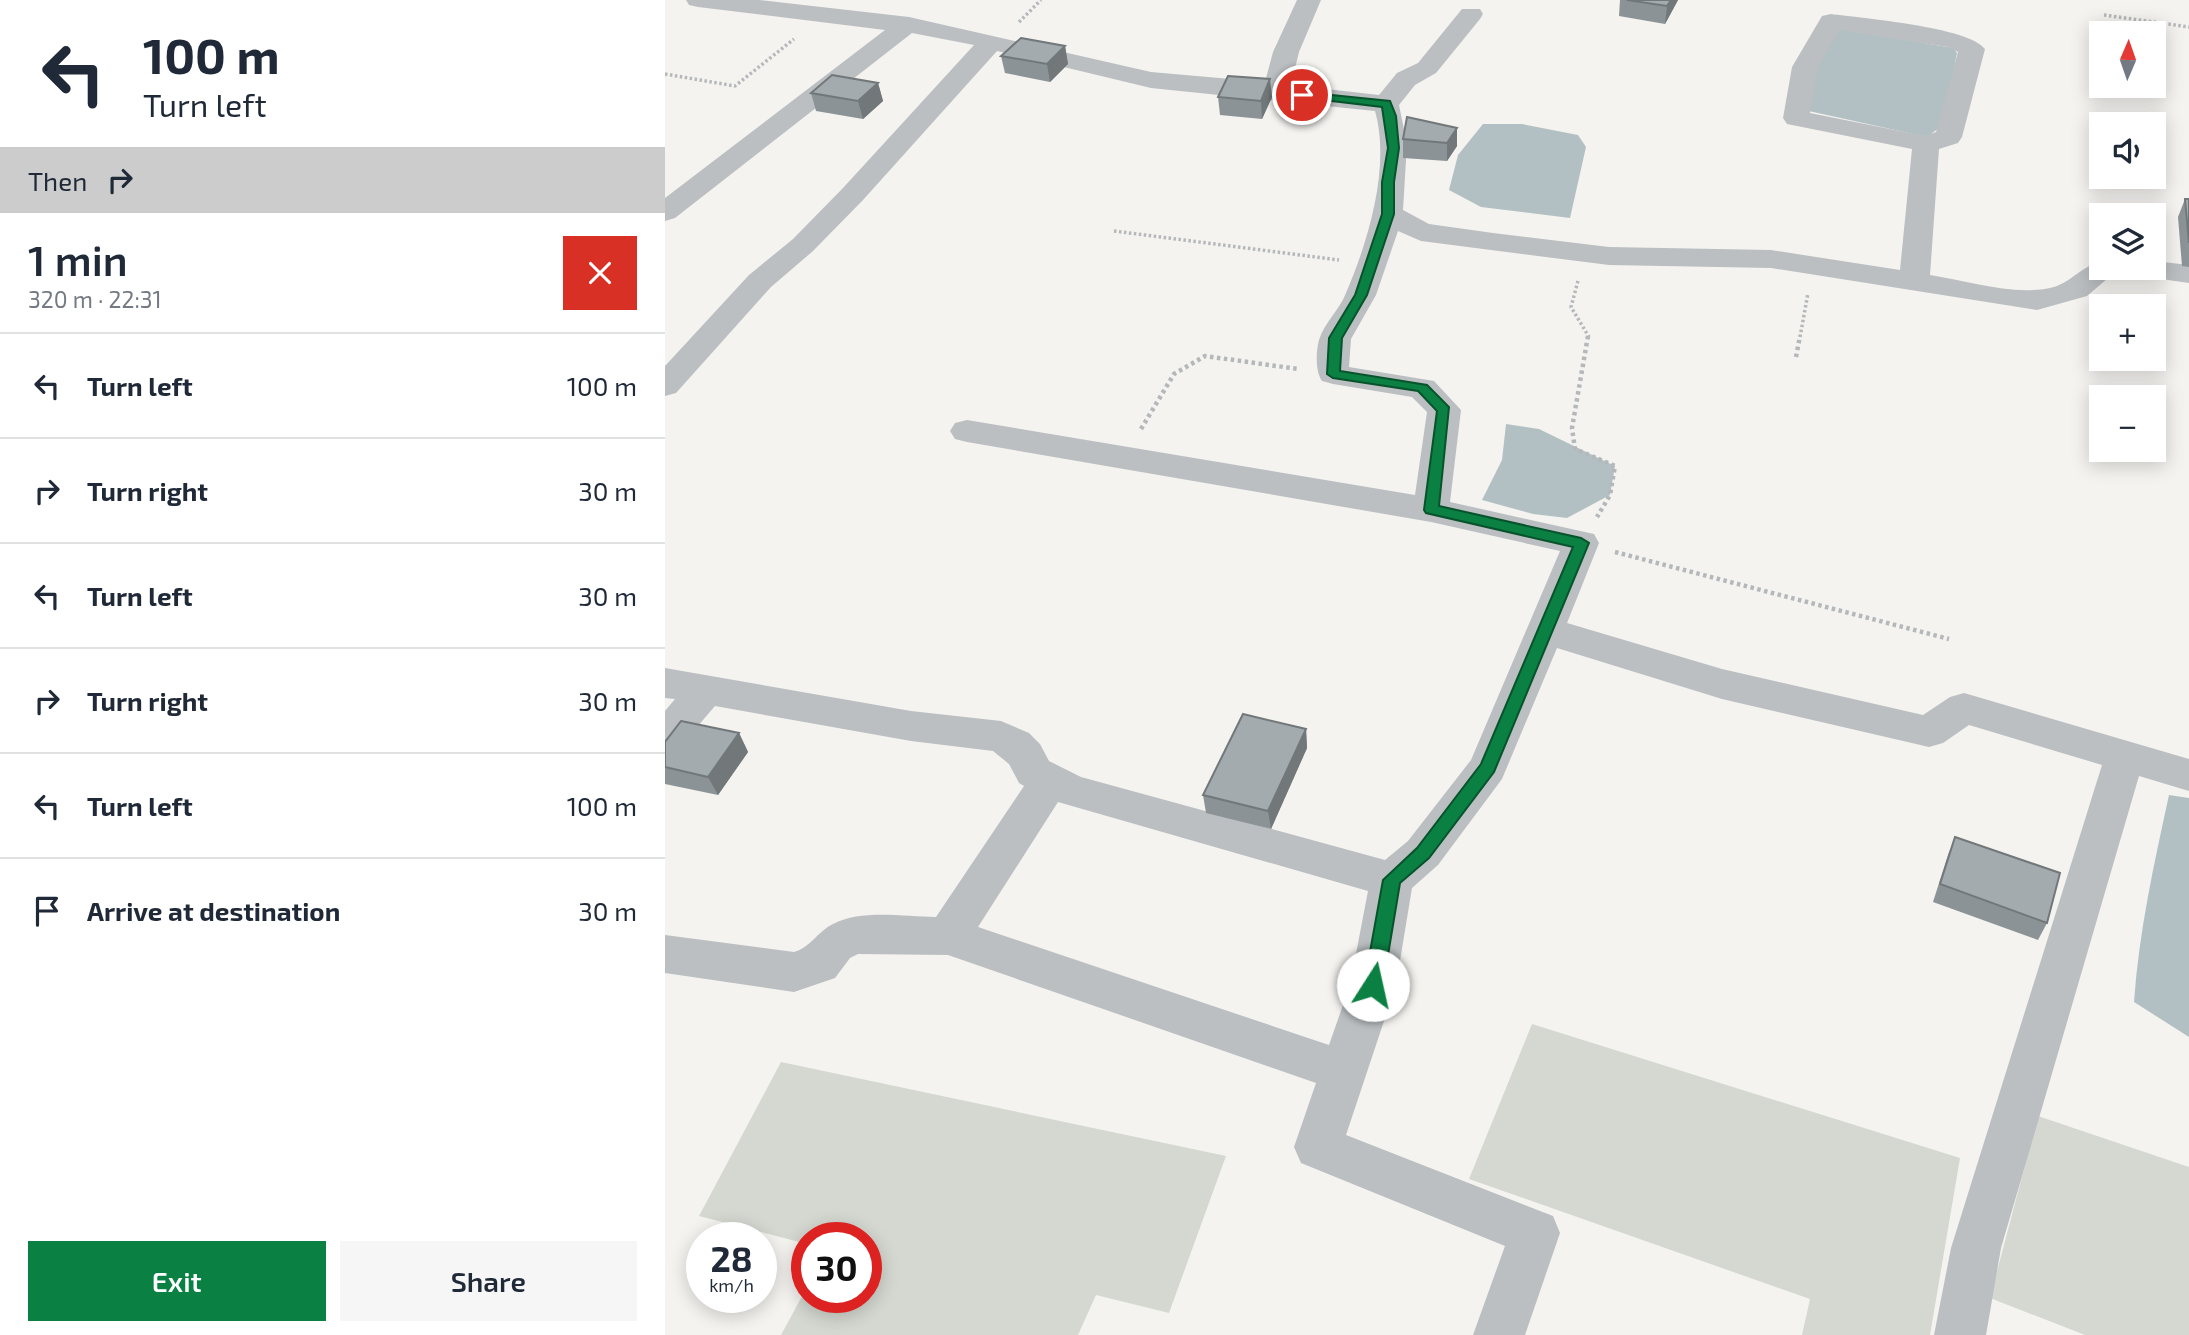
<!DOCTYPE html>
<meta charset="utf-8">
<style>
:root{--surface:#fff;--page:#f6f6f7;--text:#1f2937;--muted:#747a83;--line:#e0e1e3;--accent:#0b8043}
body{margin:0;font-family:"Exo 2",sans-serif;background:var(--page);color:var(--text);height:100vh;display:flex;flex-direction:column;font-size:26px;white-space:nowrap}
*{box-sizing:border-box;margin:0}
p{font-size:23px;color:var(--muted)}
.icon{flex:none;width:38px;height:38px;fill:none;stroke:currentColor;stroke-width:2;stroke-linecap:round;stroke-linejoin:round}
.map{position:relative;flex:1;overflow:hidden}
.side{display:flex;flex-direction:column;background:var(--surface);width:665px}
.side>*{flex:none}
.hud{background:#fff;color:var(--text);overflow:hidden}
.needle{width:46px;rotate:2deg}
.tools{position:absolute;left:1424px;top:21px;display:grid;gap:14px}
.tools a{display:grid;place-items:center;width:77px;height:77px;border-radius:0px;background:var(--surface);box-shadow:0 4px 18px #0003;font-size:35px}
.speed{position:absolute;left:21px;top:1222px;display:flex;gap:14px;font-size:35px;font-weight:700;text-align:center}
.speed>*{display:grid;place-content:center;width:91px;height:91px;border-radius:50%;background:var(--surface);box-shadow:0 4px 18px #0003;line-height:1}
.speed small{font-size:18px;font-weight:400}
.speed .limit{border:10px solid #d22;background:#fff;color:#111}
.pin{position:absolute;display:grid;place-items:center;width:60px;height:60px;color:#fff;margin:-30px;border:4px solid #fff;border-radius:50%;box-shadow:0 2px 7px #0007}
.me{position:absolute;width:77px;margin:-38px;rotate:10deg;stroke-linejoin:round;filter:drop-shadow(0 0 5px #0008)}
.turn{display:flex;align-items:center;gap:24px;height:147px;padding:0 28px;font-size:32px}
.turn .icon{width:91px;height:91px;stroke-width:2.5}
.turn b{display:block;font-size:49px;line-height:60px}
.then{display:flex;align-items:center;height:66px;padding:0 28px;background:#0003;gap:14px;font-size:26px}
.round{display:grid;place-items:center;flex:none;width:74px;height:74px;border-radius:0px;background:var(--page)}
.head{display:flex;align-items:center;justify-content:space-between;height:119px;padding:0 28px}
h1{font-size:42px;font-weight:600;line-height:52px}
.action{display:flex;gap:14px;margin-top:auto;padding:14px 28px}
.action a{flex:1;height:80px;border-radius:0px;background:var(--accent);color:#fff;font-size:28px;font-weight:600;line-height:80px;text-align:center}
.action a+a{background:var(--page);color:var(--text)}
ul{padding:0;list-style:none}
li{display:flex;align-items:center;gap:21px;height:105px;padding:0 28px;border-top:2px solid var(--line)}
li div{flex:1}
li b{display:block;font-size:26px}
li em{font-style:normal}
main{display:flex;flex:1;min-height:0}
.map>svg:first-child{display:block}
.green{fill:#d4d8d0}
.water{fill:#b3c0c3}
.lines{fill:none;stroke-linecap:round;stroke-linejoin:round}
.path-far1{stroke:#b5b8ba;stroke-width:3.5;stroke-dasharray:2.5 2.5;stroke-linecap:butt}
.path{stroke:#b5b8ba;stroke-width:4.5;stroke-dasharray:3.5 3.5;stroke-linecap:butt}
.minor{fill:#bbbfc2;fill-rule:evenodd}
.wall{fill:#8c9396}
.shaded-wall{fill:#72787a}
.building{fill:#a3abaf;stroke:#72787a;stroke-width:2}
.route{fill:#0b8043;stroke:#07532c;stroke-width:2}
</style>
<main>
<section class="side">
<div class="hud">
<div class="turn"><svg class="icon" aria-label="left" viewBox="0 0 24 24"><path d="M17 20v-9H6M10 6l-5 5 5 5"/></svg><div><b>100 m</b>Turn left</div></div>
<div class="then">Then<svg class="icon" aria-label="right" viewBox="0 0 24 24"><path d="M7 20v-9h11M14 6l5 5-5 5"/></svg></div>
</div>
<div class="head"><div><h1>1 min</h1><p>320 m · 22:31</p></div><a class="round" style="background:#d93025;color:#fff"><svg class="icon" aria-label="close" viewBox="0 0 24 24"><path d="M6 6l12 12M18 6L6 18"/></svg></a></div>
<ul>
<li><svg class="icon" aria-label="left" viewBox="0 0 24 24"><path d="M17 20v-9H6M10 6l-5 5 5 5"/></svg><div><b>Turn left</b></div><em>100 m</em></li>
<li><svg class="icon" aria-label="right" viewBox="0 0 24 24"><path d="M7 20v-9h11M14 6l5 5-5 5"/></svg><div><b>Turn right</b></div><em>30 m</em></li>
<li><svg class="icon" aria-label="left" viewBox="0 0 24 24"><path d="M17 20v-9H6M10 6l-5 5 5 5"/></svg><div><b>Turn left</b></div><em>30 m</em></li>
<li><svg class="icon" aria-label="right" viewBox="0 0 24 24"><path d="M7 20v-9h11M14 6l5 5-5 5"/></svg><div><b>Turn right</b></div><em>30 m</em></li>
<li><svg class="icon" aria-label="left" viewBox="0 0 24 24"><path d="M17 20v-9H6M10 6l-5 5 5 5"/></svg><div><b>Turn left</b></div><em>100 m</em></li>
<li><svg class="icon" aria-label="arrive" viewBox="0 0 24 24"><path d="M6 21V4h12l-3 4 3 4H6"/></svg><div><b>Arrive at destination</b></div><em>30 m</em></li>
</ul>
<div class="action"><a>Exit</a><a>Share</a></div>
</section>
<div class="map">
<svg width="1524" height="1335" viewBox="0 0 1524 1335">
<rect width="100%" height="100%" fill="#f4f3f0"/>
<g class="green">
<polygon points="867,1024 1295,1158 1265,1335 1137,1335 1145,1299 804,1179"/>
<polygon points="116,1062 561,1156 504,1313 431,1295 413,1335 116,1335 142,1287 142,1297 201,1297 201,1237 142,1237 142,1244 34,1216"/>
<polygon points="1373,1116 1524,1167 1524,1335 1420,1335 1325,1298"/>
</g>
<g class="water">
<polygon points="1167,27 1288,48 1292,53 1278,125 1262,137 1139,110 1141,87"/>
<polygon points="818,124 857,124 913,135 921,147 905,218 816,207 784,190 793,155"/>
<polygon points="841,424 874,429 950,466 945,495 902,518 868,514 817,500 837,460"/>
<path d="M1504,795L1524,798V1037L1469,1002C1474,931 1489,864 1504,795Z"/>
</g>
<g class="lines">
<g class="path-far1">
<polyline points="1439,15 1524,27"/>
<polyline points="354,22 376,0"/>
<polyline points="0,74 70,86 129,39"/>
<polyline points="449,231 674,260"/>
<polyline points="913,281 906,307 924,337"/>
<polyline points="1135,337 1143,293"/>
</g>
<g class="path">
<polyline points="923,336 907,428 910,449 950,466 945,495 932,517"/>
<polyline points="1131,357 1135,336"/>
<polyline points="476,429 509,374 540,356 633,369"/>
<polyline points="950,552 1284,639"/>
</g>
<path class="minor" d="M21,0H94L244,17L486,72L600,82L608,52L632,0H656L634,52L626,85L714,95L732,73L753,63L797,9H815L818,14L815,19L771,73L750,85L734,105L742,144L738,210L764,224L828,233L944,247L1106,250L1235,270L1247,149L1122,124L1118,118L1127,67L1157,16L1166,14C1196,18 1304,27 1320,49L1297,137L1293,143L1274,149L1265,275C1303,281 1352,297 1389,287C1408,281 1417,265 1437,262V268H1489V261L1524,265V283L1468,275L1442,279L1422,296L1372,310L1106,268L944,265L756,241L733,231L711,295L686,339L684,367L769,381L796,410L785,502L929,534L934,543L902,623L1057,669L1258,715L1285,697L1299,693L1524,759V791L1474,776L1336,1248L1321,1335H1269L1286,1248L1437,765L1304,725L1278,743L1264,747L1057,699L892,648L837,779L773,865L747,888L731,985L681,1135L888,1216L895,1233L860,1335H808L840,1246L636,1163L629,1147L651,1083L283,955L193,954L185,958L170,978L129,992L0,973V935L129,952C145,948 152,932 168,924C197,909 239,917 271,917L359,786L354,783L344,764L328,751L246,741L50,706L14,748L0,752V711L10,699L0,698V668L246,711L336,721L364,733L375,744L384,761L416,777L720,860L743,841L806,760L895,551L766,522L302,442L290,439L285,431L290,423L302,420L750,495L762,412L747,397L668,384L657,381C650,371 651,351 654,340C659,323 675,309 681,293C703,242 726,166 710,111L486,88L332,51L198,200L148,251L106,287L11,393L0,396V366L84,275L128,239L178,188L309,45L247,33L10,218L0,221V198L220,30L33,7L24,5ZM1174,30L1283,47L1293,52L1271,132L1260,136L1145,113L1153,67ZM393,802L703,891L685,985L664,1045L313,927Z"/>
</g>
<g class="wall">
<polygon points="955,0 1013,0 1000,24 954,16"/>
<polygon points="400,46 403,64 385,82 340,73 336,56"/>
<polygon points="213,83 218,101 198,119 151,111 146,93"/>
<polygon points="553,97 607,97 597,119 555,115"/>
<polygon points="742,117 792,146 782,161 738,158 738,139"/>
<polygon points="1520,199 1524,199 1524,267 1517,266 1513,217"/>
<polygon points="641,729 642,748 606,829 541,813 538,795"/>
<polygon points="74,733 83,752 53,795 0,784 0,768"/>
<polygon points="1290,837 1382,923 1373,940 1268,902 1283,855"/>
</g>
<g class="shaded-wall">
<polygon points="1006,0 1013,0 1000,24 1002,6"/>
<polygon points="400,46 403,64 385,82 382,64"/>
<polygon points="605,79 607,97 597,119 596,101"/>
<polygon points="213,83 218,101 198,119 193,101"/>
<polygon points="792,128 792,146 782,161 782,143"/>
<polygon points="641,729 642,748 606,829 603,811"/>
<polygon points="74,733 83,752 53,795 43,777"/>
</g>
<g class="building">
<polygon points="962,0 1006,0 1002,6"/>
<polygon points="356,38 400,46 382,64 336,56"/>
<polygon points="167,75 213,83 193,101 146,93"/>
<polygon points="563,76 605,79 596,101 553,97"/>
<polygon points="742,117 792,128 782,143 738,139"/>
<polygon points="1520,199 1524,199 1524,243"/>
<polygon points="578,714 641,729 603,811 538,795"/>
<polygon points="16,721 74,733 43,777 0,767 0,742"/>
<polygon points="1290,837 1395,873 1382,923 1275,884"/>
</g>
<polygon class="route" points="637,92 725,101 731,116 734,148 729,182 729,214 702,295 677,338 675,371 762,385 784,407 774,506 916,538 924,543 829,772 764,858 735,883 718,985 715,991 702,991 699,985 718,880 752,848 816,764 908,547 761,513 759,510 772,411 753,391 668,378 662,374 664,338 690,295 717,214 717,182 723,148 717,107 633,97 631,95"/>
</svg>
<div class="tools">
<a><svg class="needle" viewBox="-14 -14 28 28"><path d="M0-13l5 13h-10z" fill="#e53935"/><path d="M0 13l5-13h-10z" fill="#747a83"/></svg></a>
<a><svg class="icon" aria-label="sound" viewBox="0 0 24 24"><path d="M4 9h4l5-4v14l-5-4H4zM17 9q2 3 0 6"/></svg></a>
<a><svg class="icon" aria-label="layers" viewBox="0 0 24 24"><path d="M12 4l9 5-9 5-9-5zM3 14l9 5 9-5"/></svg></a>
<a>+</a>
<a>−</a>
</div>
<div class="speed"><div>28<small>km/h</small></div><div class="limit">30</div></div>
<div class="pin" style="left:637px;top:95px;background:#d93025"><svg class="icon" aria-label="arrive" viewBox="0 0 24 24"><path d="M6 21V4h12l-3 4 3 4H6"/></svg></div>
<svg class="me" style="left:708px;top:985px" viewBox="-20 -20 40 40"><circle r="19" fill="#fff"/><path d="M0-13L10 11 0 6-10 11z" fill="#0b8043"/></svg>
</div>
</main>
